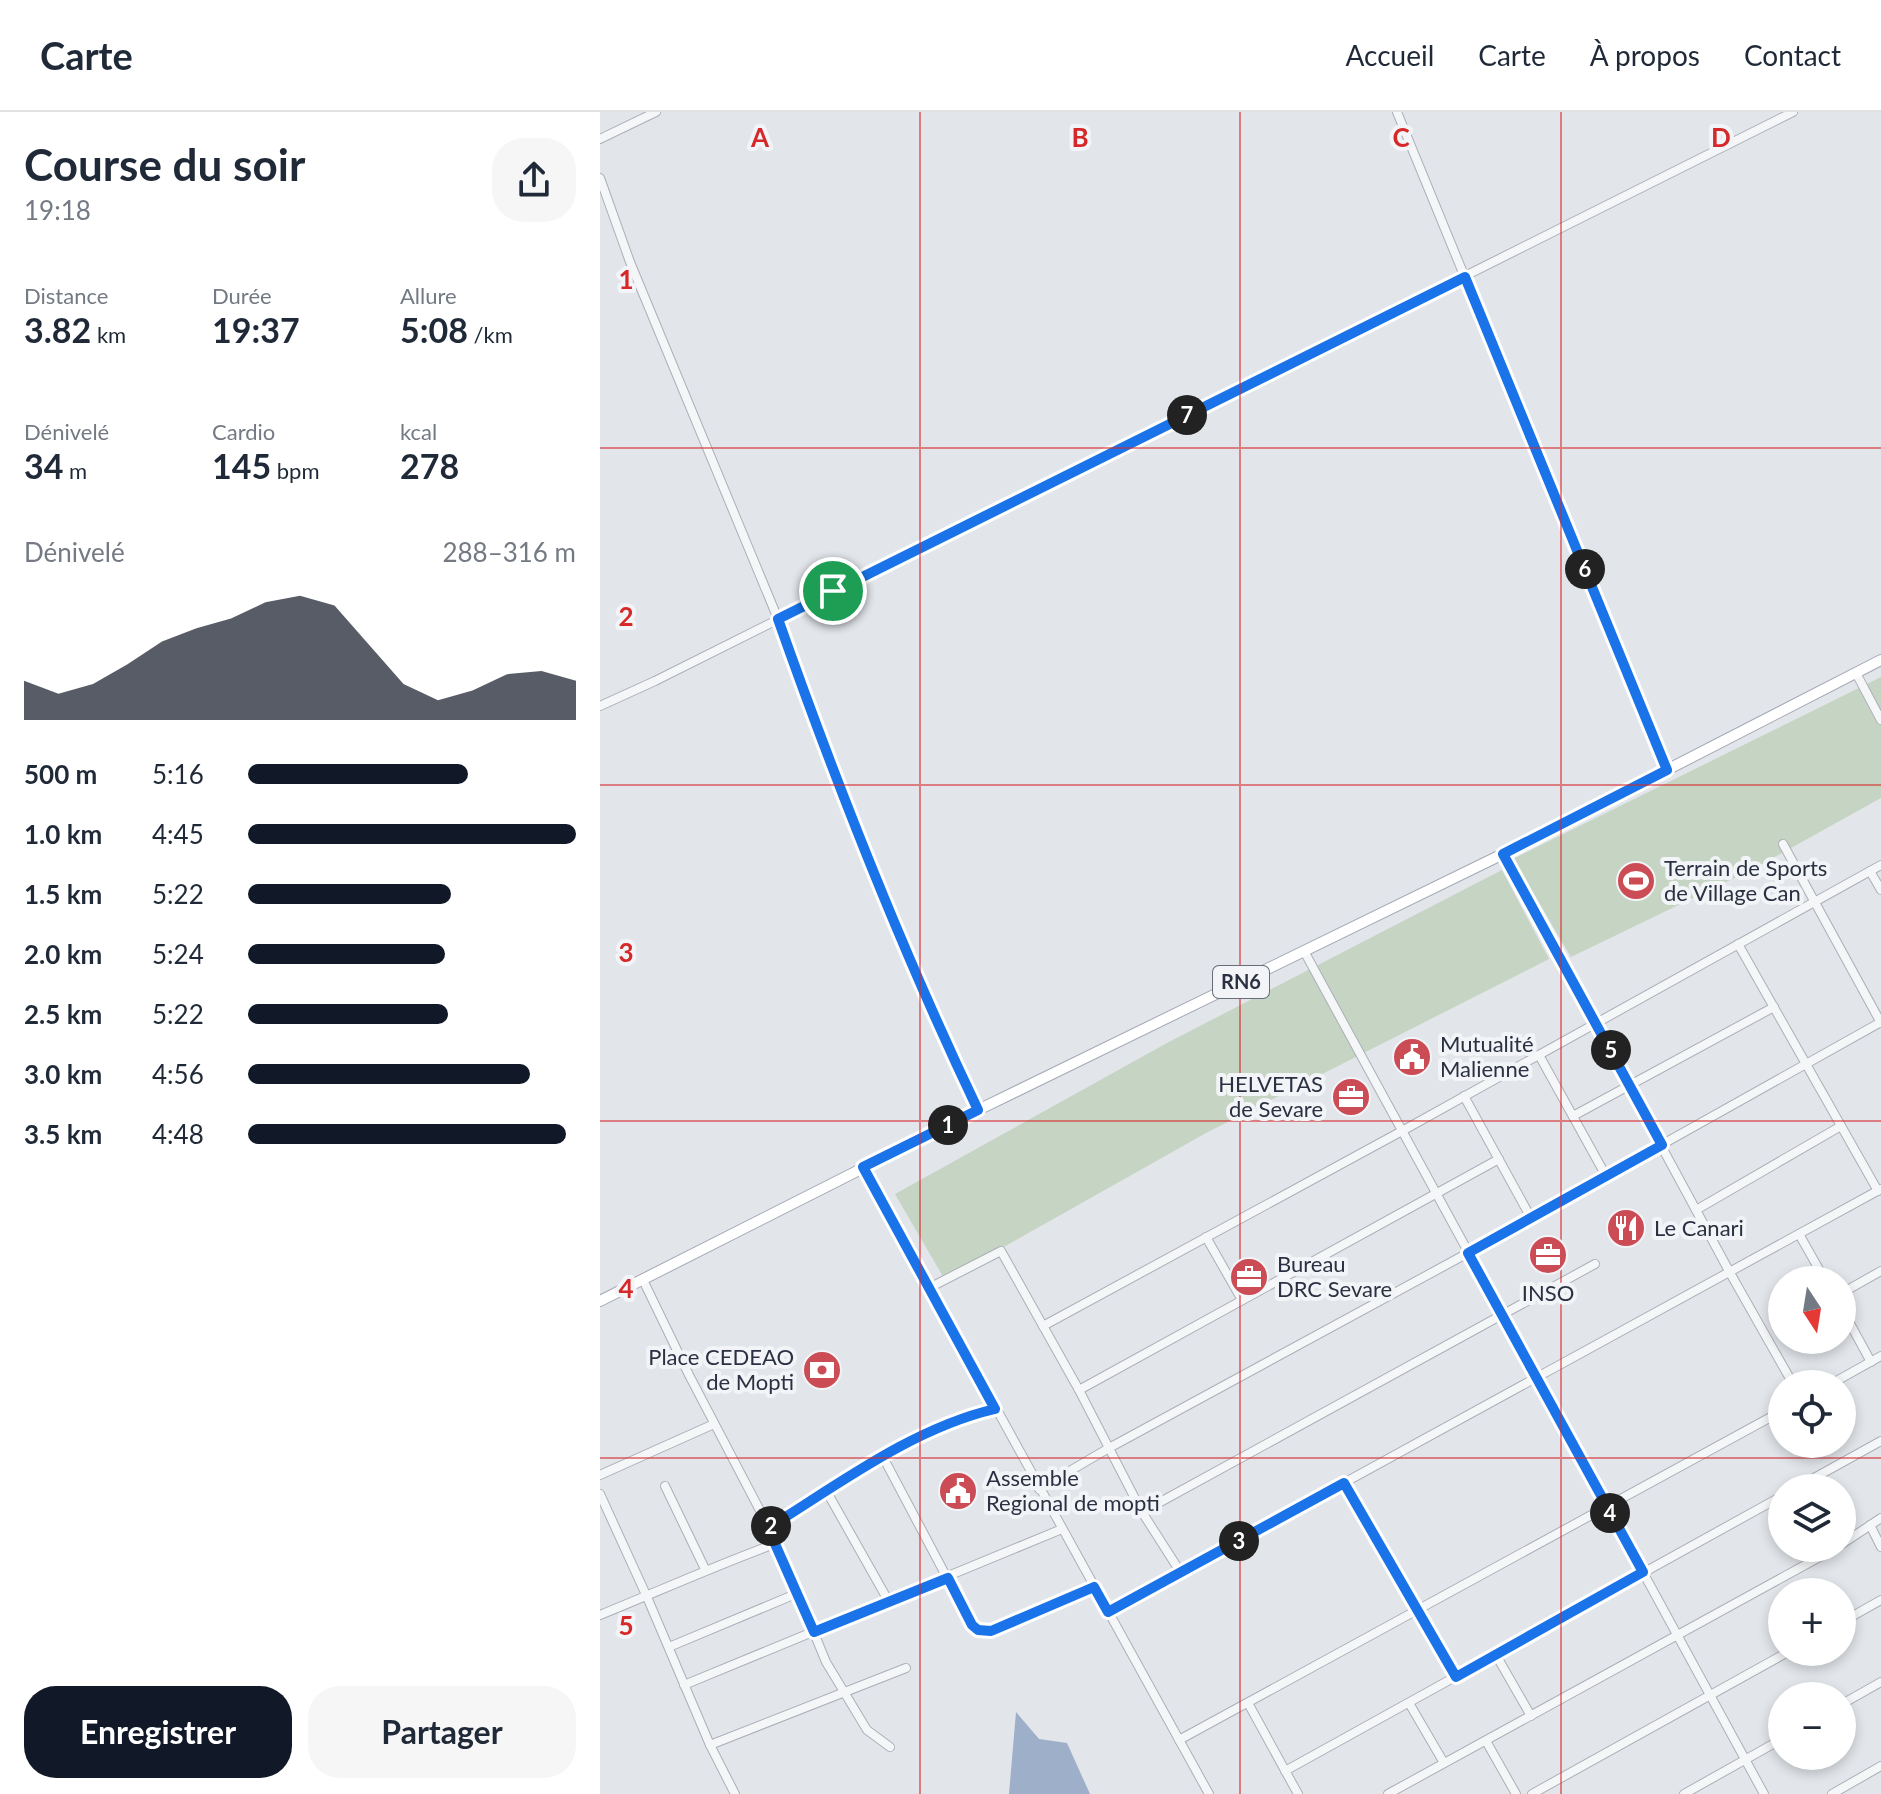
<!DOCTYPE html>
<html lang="fr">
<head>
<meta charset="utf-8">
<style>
  body { margin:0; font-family:Lato,sans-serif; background:#f6f6f7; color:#1f2937; height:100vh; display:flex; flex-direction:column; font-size:30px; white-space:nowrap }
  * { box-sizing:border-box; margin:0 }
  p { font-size:26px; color:#747a83 }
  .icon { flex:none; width:44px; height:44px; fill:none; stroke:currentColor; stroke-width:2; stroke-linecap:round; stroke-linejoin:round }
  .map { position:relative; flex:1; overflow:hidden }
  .panel { display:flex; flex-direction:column; background:#fff; width:600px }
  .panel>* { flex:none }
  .needle { width:52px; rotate:168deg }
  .buttons { position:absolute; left:1168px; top:1154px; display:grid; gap:16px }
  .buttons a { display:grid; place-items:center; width:88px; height:88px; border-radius:50%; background:#fff; box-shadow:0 4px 12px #0003; font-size:40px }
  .pin { position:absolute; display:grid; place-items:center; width:68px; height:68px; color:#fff; margin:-34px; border:4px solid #fff; border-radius:50%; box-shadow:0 2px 8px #0007 }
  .km { position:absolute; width:40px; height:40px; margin:-20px; border-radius:50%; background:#222; color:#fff; font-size:22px; line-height:40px; text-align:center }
  .round { display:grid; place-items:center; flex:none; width:84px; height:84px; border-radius:32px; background:#f6f6f7 }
  .head { display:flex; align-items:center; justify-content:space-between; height:136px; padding:0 24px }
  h1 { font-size:44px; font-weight:700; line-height:60px }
  .stats { display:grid; grid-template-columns:repeat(3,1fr); gap:12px; height:136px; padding:8px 24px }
  .stats div { display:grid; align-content:center }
  .stats b { font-size:34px; font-weight:700 }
  .stats small { font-size:22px; font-weight:400 }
  .stats p { font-size:22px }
  .chart { height:224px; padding:16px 24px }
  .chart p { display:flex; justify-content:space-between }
  .chart svg { width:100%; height:144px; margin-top:8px; fill:#111827; opacity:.7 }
  .primary-button { display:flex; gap:16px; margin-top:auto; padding:16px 24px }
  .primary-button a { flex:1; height:92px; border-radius:32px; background:#111827; color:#fff; font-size:32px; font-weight:700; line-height:92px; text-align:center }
  .primary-button a+a { background:#f6f6f7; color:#1f2937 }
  ul { padding:0 24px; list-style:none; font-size:26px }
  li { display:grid; grid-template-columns:128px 96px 1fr; align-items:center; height:60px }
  li i { height:20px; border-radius:10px; background:#111827 }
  header { display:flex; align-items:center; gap:48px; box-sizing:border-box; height:112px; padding:0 40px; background:#fff; border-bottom:2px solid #e0e1e3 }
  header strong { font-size:38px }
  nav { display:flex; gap:44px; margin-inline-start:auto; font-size:28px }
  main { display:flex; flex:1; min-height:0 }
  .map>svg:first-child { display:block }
</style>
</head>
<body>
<header>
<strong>Carte</strong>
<nav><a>Accueil</a><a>Carte</a><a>À propos</a><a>Contact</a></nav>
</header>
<main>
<section class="panel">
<div class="head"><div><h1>Course du soir</h1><p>19:18</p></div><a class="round"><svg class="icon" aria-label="share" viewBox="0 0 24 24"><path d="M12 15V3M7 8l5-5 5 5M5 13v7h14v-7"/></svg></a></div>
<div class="stats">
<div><p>Distance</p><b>3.82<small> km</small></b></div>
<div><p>Durée</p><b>19:37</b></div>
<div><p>Allure</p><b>5:08<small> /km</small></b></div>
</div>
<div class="stats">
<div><p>Dénivelé</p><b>34<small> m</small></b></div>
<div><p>Cardio</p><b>145<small> bpm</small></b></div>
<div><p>kcal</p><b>278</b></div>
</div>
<div class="chart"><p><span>Dénivelé</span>288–316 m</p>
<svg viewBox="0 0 160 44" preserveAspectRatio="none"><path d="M0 44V32L10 36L20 33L30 27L40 20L50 16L60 13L70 8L80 6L90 9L100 21L110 33L120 38L130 35L140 30L150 29L160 32V44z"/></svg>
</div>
<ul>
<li><b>500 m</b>5:16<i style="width:67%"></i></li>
<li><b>1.0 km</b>4:45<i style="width:100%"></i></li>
<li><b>1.5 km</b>5:22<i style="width:62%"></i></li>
<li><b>2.0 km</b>5:24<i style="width:60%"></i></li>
<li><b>2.5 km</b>5:22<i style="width:61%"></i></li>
<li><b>3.0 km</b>4:56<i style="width:86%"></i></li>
<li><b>3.5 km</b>4:48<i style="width:97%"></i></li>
</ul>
<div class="primary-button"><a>Enregistrer</a><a>Partager</a></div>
</section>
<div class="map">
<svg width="1281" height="1682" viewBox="0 0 1281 1682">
  <rect width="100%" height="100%" fill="#e2e5ea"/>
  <!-- green -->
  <g fill="#c6d4c3">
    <path d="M1281,565V686L1155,756L971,845L913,747Z"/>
    <path d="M902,758L949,847L606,1021L345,1168L295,1082L567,931Z"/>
  </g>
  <!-- water -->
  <path fill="#9eafc9" d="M416,1600L439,1627L467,1631L490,1682H409Z"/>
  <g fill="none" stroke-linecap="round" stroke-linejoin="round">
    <defs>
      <g id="minor">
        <path d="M797,0L1067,658"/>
        <path d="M0,27L56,0"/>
        <path d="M0,66L30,150L178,507L236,663L326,889L378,998"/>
        <path d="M1256,561L1281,608"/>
        <path d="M0,594L55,569L1193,0"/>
        <path d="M1183,732L1281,911"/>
        <path d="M903,742L1129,1159L1193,1272"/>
        <path d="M1270,759L1281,778"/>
        <path d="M1138,832L1278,1079"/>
        <path d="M704,839L1164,1682"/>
        <path d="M939,943L1006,1064"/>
        <path d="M864,984L931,1106"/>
        <path d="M973,1004L1174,895"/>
        <path d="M263,1055L609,1682"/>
        <path d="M1096,1098L1241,1014"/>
        <path d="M1199,1122L1225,1168"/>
        <path d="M606,1125L642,1188"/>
        <path d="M43,1168L89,1263L177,1431L226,1550L267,1618L290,1635"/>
        <path d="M329,1176L401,1139L479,1278L542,1400L581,1461"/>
        <path d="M1242,1181L1281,1159"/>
        <path d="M1242,1197L1271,1250"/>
        <path d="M443,1214L802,1019L1281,753"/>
        <path d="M1231,1272L1281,1244"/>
        <path d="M479,1278L899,1047"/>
        <path d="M283,1345L372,1513L378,1518L391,1519L494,1475"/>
        <path d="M0,1363L114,1312"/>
        <path d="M744,1371L856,1565"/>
        <path d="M65,1374L105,1457"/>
        <path d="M1196,1376L1281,1329"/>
        <path d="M439,1377L509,1336L868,1141L1281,910"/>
        <path d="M227,1380L289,1490"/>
        <path d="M0,1382L47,1485L110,1633L135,1682"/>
        <path d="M542,1400L995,1152"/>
        <path d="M1270,1413L1281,1435"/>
        <path d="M168,1416C239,1372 313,1316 395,1297"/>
        <path d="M1242,1432L1281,1406"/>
        <path d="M508,1500L1281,1077"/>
        <path d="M0,1503C59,1479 117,1453 177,1431"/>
        <path d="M1242,1510L1281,1488"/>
        <path d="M69,1535L198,1481"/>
        <path d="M896,1543L931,1604"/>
        <path d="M84,1573L462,1417"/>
        <path d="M648,1591L698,1682"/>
        <path d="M809,1591L844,1651"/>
        <path d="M1242,1592L1281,1570"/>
        <path d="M579,1628L1182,1299"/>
        <path d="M886,1629L916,1682"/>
        <path d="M110,1633L306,1556"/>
        <path d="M685,1659L1182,1384"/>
        <path d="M788,1682L1236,1436"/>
        <path d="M932,1682L1188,1540"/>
        <path d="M1084,1682L1182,1627"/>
        <path d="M1232,1682L1281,1654"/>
      </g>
      <path id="major" d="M0,1189L378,998L903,742L1281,548"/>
    </defs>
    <!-- minor casing -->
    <use href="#minor" stroke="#abafb8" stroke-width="10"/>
    <!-- major casing -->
    <use href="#major" stroke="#a2a8b5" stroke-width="12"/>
    <!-- minor -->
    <use href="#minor" stroke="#f5f6f8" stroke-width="8"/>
    <!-- major -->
    <use href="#major" stroke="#fff" stroke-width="10"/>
  </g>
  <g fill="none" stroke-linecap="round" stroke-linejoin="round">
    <defs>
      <path id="route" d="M865,165L1067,658L903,742L1062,1033L868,1141L1043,1460L856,1565L744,1371L508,1500L494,1475L391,1519L378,1518L372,1513L348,1466L214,1520L168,1416C239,1372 313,1316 395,1297L263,1055L378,998C302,839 237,674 178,507Z"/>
    </defs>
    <!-- route casing -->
    <use href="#route" stroke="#fff" stroke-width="16"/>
    <!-- route -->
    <use href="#route" stroke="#1a73e8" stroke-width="10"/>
  </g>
  <!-- grid -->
  <path fill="none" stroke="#d62828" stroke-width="2" stroke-opacity="0.55" d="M320,0V1682M640,0V1682M961,0V1682M0,336H1281M0,673H1281M0,1009H1281M0,1346H1281"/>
  <!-- icons -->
  <defs>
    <symbol id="stadium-disc" viewBox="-11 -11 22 22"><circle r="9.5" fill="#cb4c54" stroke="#f2f4f7"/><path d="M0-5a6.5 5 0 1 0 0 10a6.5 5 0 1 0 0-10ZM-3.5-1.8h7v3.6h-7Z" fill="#fff"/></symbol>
    <symbol id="civic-disc" viewBox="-11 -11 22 22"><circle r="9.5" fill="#cb4c54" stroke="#f2f4f7"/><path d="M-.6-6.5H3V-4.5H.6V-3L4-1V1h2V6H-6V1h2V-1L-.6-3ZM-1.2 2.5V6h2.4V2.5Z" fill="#fff"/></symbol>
    <symbol id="office-disc" viewBox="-11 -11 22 22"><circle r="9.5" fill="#cb4c54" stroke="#f2f4f7"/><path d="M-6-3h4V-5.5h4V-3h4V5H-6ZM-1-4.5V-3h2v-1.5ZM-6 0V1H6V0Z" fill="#fff"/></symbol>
    <symbol id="restaurant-disc" viewBox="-11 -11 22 22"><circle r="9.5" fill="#cb4c54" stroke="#f2f4f7"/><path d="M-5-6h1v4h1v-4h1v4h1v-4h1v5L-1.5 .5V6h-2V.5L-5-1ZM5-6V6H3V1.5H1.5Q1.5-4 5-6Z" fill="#fff"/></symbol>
    <symbol id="bank-disc" viewBox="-11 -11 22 22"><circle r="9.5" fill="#cb4c54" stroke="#f2f4f7"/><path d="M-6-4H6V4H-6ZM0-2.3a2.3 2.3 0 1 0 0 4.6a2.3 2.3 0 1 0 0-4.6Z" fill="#fff"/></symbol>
  </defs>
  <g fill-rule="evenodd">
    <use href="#stadium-disc" x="1014" y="747" width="44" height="44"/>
    <use href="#civic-disc" x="790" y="923" width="44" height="44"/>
    <use href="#office-disc" x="729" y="963" width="44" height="44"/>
    <use href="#restaurant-disc" x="1004" y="1094" width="44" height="44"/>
    <use href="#office-disc" x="926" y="1121" width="44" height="44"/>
    <use href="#office-disc" x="627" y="1143" width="44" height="44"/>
    <use href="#bank-disc" x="200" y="1236" width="44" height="44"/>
    <use href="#civic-disc" x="336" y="1357" width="44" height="44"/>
  </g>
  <g text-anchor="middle" stroke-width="8" stroke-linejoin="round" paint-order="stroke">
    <!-- shield labels -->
    <rect fill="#f2f4f7" stroke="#676c78" stroke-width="2" x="613" y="854" width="56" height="32" rx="6"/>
    <g font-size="20" font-weight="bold" fill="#2b3142">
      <text x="641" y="877">RN6</text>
    </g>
    <!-- poi labels -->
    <g font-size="22" fill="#2b3142" stroke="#f2f4f7" text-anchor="start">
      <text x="1064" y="764">Terrain de Sports<tspan x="1064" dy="25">de Village Can</tspan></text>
      <text x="840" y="940">Mutualité<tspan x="840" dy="25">Malienne</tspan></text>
      <text x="723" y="980" text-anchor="end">HELVETAS<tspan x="723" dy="25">de Sevare</tspan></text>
      <text x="1054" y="1124">Le Canari</text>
      <text x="677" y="1160">Bureau<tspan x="677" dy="25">DRC Sevare</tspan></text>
      <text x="948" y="1189" text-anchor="middle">INSO</text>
      <text x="194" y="1253" text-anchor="end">Place CEDEAO<tspan x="194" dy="25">de Mopti</tspan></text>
      <text x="386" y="1374">Assemble<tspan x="386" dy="25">Regional de mopti</tspan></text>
    </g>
  </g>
  <g font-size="26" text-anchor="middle" font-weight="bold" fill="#d62828" stroke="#f2f4f7" stroke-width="8" stroke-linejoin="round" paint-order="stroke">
    <text x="160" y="35">A</text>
    <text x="480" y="35">B</text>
    <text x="801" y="35">C</text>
    <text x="1121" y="35">D</text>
    <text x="26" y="177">1</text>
    <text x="26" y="514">2</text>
    <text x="26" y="850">3</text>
    <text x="26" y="1186">4</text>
    <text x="26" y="1523">5</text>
  </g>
</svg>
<div class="buttons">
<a><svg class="needle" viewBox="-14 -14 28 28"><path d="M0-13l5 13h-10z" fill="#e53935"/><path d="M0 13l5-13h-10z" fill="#747a83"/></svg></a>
<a><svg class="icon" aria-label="locate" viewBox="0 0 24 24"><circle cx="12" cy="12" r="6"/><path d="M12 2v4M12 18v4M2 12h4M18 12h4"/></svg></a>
<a><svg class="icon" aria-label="layers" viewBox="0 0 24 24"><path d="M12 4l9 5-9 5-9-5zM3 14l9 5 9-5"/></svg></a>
<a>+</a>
<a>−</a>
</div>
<div class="pin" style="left:233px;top:479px;background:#1e9e55"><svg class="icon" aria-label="arrive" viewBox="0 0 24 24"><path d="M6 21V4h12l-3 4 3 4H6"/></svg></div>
<b class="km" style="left:348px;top:1013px">1</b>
<b class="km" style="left:171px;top:1414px">2</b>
<b class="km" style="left:639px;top:1429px">3</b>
<b class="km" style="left:1010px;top:1401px">4</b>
<b class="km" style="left:1011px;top:938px">5</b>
<b class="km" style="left:985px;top:457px">6</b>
<b class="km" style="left:587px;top:303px">7</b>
</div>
</main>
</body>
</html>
